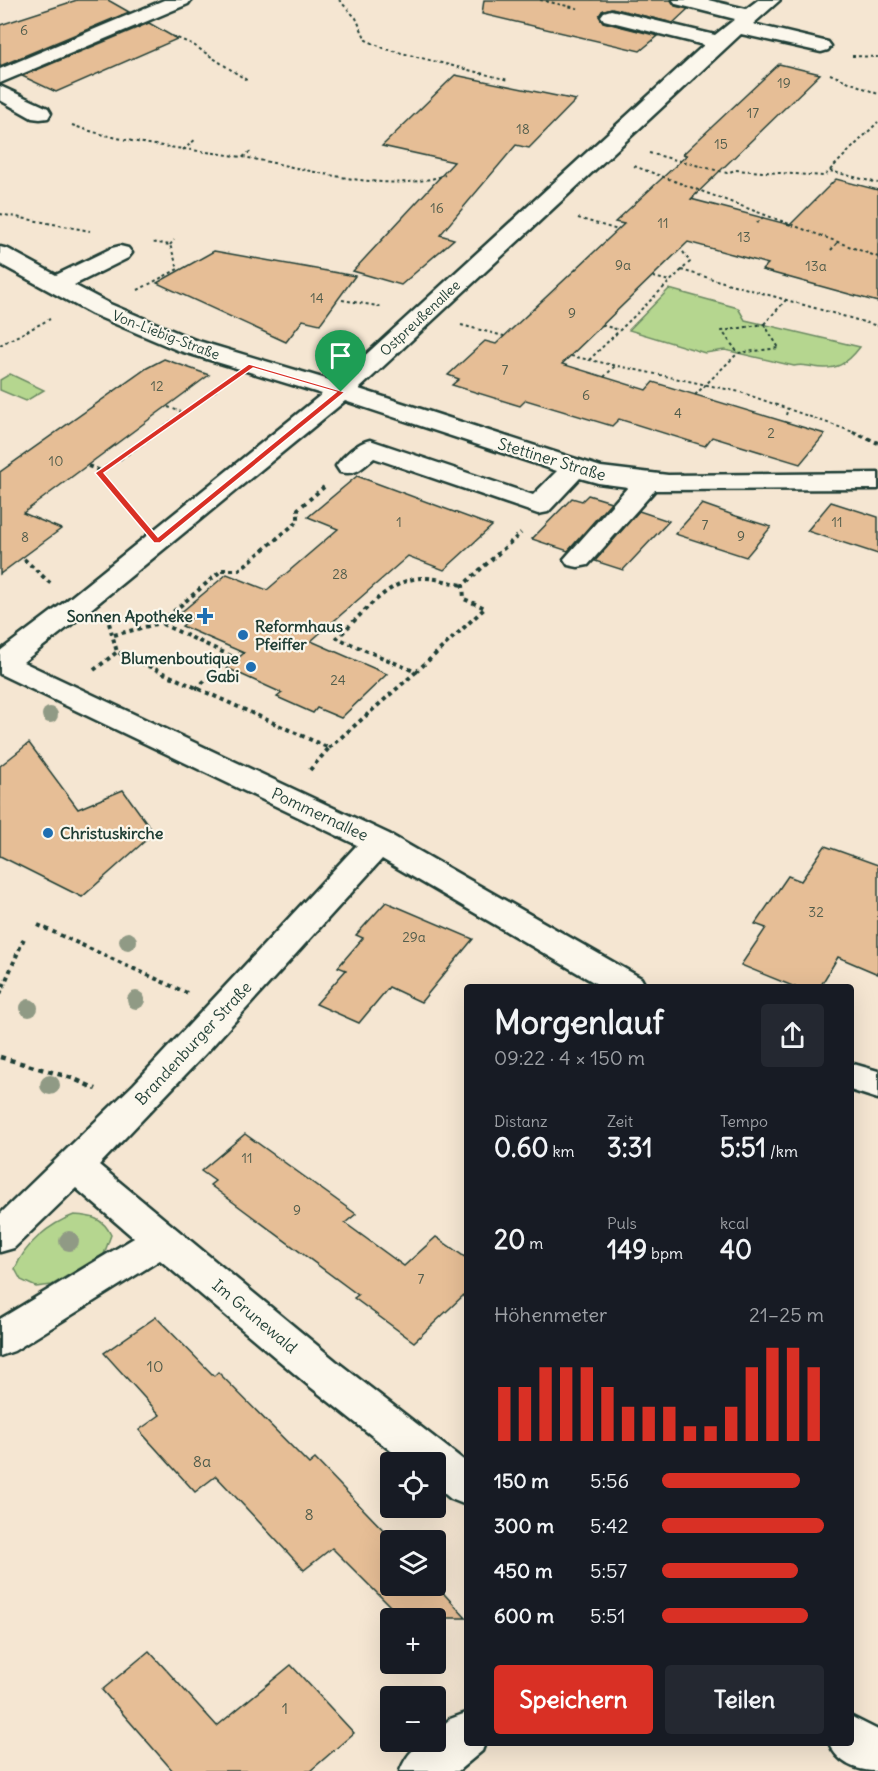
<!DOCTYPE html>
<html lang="de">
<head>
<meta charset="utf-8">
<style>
  body { margin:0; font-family:Delius,sans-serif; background:#242831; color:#f1f3f6; height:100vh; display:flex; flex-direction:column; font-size:22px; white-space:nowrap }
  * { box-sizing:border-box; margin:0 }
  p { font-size:20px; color:#9ea1a6 }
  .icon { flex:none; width:33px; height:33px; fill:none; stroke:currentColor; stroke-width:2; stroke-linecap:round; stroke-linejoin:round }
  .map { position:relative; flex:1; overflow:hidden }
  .sheet { position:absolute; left:464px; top:984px; width:390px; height:762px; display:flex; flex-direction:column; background:#171b24; border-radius:6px; box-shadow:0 6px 24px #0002 }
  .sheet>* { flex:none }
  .controls { position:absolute; left:380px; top:1452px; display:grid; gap:12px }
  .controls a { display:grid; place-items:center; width:66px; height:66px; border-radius:6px; background:#171b24; box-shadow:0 6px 24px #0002; font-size:30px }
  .pin { position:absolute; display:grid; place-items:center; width:51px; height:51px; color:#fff; margin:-62px -26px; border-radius:50% 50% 50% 0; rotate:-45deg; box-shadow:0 0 6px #0007 }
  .pin .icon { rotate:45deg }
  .round { display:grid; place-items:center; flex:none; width:63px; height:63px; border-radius:6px; background:#242831 }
  .headline { display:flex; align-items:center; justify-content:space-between; height:102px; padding:0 30px }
  h1 { font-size:33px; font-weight:800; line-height:45px }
  .metrics { display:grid; grid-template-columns:repeat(3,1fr); gap:9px; height:102px; padding:6px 30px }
  .metrics div { display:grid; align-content:center }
  .metrics b { font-size:26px; font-weight:800 }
  .metrics small { font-size:16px; font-weight:400 }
  .metrics p { font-size:16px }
  .chart { height:168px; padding:12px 30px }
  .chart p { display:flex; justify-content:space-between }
  .chart svg { width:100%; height:108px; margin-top:6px; stroke:#d93025; stroke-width:6 }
  .primary-button { display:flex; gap:12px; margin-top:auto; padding:12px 30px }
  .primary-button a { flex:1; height:69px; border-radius:6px; background:#d93025; color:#fff; font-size:24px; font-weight:800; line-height:69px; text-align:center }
  .primary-button a+a { background:#242831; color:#f1f3f6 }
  ul { padding:0 30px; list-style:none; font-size:20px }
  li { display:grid; grid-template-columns:96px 72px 1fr; align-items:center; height:45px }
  li i { height:15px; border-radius:8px; background:#d93025 }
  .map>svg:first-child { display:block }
</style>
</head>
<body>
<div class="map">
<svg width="878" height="1771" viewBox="0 0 878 1771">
  <rect width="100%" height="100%" fill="#f5e6d2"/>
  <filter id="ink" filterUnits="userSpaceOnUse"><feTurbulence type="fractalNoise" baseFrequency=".0167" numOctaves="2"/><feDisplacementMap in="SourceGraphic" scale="12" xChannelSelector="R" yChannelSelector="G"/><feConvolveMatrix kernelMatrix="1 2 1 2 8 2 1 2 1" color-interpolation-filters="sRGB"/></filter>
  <g filter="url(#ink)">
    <!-- green -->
    <g fill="#b5d68f" stroke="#6a8a62" stroke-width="1.5">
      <path d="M669,289L738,308L745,320L860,347C847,364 836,371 814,367C806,366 802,364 794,366L725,350L705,353L629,330Z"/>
      <path d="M10,374L44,390L26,401L0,390V380Z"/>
      <path d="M74,1215C92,1216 103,1218 111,1235L104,1254L52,1285L36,1287L21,1280L15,1269C25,1244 49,1224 74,1215Z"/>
    </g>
    <!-- building -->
    <g fill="#e6be96" stroke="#1f3d34" stroke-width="1.5">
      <path d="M77,0H108L129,12L0,66V25Z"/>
      <path d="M484,0H671L675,6L688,9L673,23L612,8L602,11L599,16L603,22L658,36L640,51L482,14Z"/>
      <path d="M149,23L177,39L56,92L22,76Z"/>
      <path d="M779,64L820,74L691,199L790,225L836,179L878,190V302L762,270L768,264L688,242L562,364L646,390L653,382L825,434L800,464L712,437L705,446L619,419L612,426L526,400L520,406L452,385L459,379L448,375L485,341L496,344L624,224L615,222L687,155L683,154Z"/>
      <path d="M455,75L576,100L529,148L516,145L440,235L454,239L401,285L353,271L454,162L382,146Z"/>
      <path d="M214,251L355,276L320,324L303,320L286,342L157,283Z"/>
      <path d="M164,359L209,375L23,513L61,529L0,574V472L147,368Z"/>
      <path d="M357,476L492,526L444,570L408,556L311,641L387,674L341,718L317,708L313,713L277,697L282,693L227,668L244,653L182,626L191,619L179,614L227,574L267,590L338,529L308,517Z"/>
      <path d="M588,495L611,502L568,551L532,539L572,498L582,501Z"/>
      <path d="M831,502L878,517V554L807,531Z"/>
      <path d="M702,504L736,516L771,527L746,557L675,534Z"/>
      <path d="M639,511L669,521L623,570L595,561Z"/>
      <path d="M29,743L78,809L123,790L154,833L82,897L0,856V766Z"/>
      <path d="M825,846L878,865V974L838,957L820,987H795L741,965L766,928L755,924L788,876L801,881Z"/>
      <path d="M386,902L473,939L421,1002L389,987L359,1023L316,1004L346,970L338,967L363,938L356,935Z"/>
      <path d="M245,1134L356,1214L345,1223L404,1266L436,1237L466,1258V1293L414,1342L354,1298L358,1295L210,1185L215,1181L201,1171Z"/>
      <path d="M156,1317L214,1376L218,1372L309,1464L315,1459L393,1540H390V1586L435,1584L466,1618H402L332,1548L304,1570L216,1476L195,1492L139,1430L160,1415L104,1353Z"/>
      <path d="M149,1651L217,1726L291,1665L354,1733L310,1771H173L102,1690Z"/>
    </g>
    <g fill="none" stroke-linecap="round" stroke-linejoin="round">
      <defs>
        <g id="minor">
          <path d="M164,0H191L188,4L0,83V69Z"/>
          <path d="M673,0H708L746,9L758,0H780L753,24L828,42L831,46L828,50L821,52L741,34L359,389L601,467L668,475L878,473V489L655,490L588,565L578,567L568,565L564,559L628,487L598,483L580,478L548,512L538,514L374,458C362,468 356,476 340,472L336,466C344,455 357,443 370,440L533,495L557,471L345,401L86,613L23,662L389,834L641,978L646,987H602L382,859L206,1053L99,1165L336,1361L466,1462V1505L451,1499L435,1486V1462H405L308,1385L160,1260L14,1351L0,1356V1319L134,1238L76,1188L14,1248L0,1252V1214L134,1084L357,845L0,674V651L66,601L322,394L177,350L92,314L0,264V247L8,249L56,275L112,248L120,246L128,248L132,253L128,258L74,285L110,304L195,340L336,382L704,45L604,20L601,16L604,12L611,10L715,35L735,19L676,4Z"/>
          <path d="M0,86L48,108L51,113L48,118L40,119L32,118L0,100Z"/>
          <path d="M850,1063L878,1071V1099L850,1090Z"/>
          <path d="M466,1713V1743H485L482,1751L458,1771H400C407,1754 416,1742 435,1742V1732L450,1719Z"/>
          <path d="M850,1716L878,1730V1771C857,1771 838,1764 829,1743H850Z"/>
        </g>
      </defs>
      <!-- minor casing -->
      <use href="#minor" stroke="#1f3d34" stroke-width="5"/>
      <!-- path-far2 -->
      <g stroke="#1f3d34" stroke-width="2" stroke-dasharray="3 3" stroke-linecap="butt">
        <path d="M339,0L356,18L366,40L386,49L508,80"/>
        <path d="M540,0L581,9"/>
        <path d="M172,36L192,44L248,81"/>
        <path d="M852,56L878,57"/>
        <path d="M830,74L878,94"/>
        <path d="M72,125C127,145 185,148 242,157C305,167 384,196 445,175"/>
        <path d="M183,150L196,139"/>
        <path d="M649,153L727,173L735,170L824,176L830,171L878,183"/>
        <path d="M243,157L251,151"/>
        <path d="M634,166L878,257"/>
        <path d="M830,170L878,122"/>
        <path d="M692,199L700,191"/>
        <path d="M0,214L90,231"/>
        <path d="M578,218L618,230"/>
        <path d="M757,223L765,215"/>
        <path d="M170,245L174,240"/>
        <path d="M831,250L838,242"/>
        <path d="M681,270L878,326"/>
        <path d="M653,277L670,281"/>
        <path d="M138,290L178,269L170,245L151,242"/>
        <path d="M342,300L383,307"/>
        <path d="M764,324L779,348L738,353L722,331Z"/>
        <path d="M764,324L786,300"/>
        <path d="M461,325L504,336"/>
        <path d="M602,325L619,330"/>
        <path d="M0,345L50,319"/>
        <path d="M571,356L740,392L856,433"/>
        <path d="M589,360L690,262L681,249"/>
        <path d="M604,377L615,366"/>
        <path d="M695,395L738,353"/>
        <path d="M168,407L184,413"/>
        <path d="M786,415L788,408"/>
        <path d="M155,433L219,388"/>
      </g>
      <!-- path-far1 -->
      <g stroke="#1f3d34" stroke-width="4" stroke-dasharray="4 4" stroke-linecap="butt">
        <path d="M853,432L878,443"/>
        <path d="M88,466L101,471"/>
        <path d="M135,515L99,473L157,432"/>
        <path d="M24,559L50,583"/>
        <path d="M109,623L117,652L329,748L309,771"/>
        <path d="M114,635L160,623"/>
        <path d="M94,670L117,652"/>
        <path d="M416,672L485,608L464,599L463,585L521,533"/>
        <path d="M196,689L231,656L160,623L222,570H239L298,521V509L324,487"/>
        <path d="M329,748L416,672L337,638C360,617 387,580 421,578C435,577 449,583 463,585"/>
        <path d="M38,925L187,993"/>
        <path d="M0,994L25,936"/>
      </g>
      <!-- path -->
      <path stroke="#1f3d34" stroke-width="4.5" stroke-dasharray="5 5" stroke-linecap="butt" d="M0,1057L72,1078L96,1089"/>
      <!-- minor -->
      <use href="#minor" fill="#fbf7ec" fill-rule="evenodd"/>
    </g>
    <!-- trees -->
    <g fill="#909a85">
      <circle cx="50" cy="715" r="8"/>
      <circle cx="128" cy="941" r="9"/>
      <circle cx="136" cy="1000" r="9"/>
      <circle cx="29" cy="1008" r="9"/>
      <circle cx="50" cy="1085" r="10"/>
      <circle cx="69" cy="1241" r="10"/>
    </g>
  </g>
  <!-- route -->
  <path fill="#d93025" stroke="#fff" stroke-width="1.5" fill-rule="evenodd" d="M249,364L345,392L160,543H154L95,473ZM253,368L336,392L158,537L104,473Z"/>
  <!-- markers -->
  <g fill="#1f6fb2" stroke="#fbf7ec" stroke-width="2">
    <path d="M202 607h6v6h6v6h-6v6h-6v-6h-6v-6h6z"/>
    <circle cx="243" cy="635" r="6"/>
    <circle cx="251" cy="667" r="6"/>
    <circle cx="48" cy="833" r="6"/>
  </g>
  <g text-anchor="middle" stroke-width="4.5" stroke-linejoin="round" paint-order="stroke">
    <!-- number labels -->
    <g font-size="14" fill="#515d4c">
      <text x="24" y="35">6</text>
      <text x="784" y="88">19</text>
      <text x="753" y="118">17</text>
      <text x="523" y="134">18</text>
      <text x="721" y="149">15</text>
      <text x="437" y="213">16</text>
      <text x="663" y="228">11</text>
      <text x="744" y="242">13</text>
      <text x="623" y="270">9a</text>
      <text x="816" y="271">13a</text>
      <text x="317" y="303">14</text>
      <text x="572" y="318">9</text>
      <text x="505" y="375">7</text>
      <text x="157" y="391">12</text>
      <text x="586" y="400">6</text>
      <text x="678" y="418">4</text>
      <text x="771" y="438">2</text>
      <text x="56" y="466">10</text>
      <text x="399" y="527">1</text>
      <text x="837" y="527">11</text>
      <text x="705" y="530">7</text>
      <text x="741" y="541">9</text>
      <text x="25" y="542">8</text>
      <text x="340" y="579">28</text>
      <text x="338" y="685">24</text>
      <text x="816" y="917">32</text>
      <text x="414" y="942">29a</text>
      <text x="247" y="1163">11</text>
      <text x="297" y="1215">9</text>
      <text x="421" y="1284">7</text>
    </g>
    <!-- far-street labels -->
    <g font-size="14" fill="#1f3d34" stroke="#fbf7ec">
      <text transform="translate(420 318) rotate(-43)" y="5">Ostpreußenallee</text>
      <text transform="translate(166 335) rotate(21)" y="5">Von-Liebig-Straße</text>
    </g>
    <!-- street labels -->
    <g font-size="16" fill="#1f3d34" stroke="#fbf7ec">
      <text transform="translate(552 459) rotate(17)" y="6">Stettiner Straße</text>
      <text transform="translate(320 814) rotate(25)" y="6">Pommernallee</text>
      <text transform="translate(193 1043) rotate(-47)" y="6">Brandenburger Straße</text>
      <text transform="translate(255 1316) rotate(40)" y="6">Im Grunewald</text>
    </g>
    <!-- poi labels -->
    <g font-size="16" font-weight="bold" fill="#1f3d34" stroke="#fbf7ec" text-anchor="end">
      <text x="193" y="622">Sonnen Apotheke</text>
      <text x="255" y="632" text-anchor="start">Reformhaus<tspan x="255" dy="18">Pfeiffer</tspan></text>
      <text x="239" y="664">Blumenboutique<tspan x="239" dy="18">Gabi</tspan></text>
      <text x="60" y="839" text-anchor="start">Christuskirche</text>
    </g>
    <!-- near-number labels -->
    <g font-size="16" fill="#515d4c">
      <text x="155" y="1372">10</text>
      <text x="202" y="1467">8a</text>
      <text x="309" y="1520">8</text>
      <text x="285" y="1714">1</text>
    </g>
  </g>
</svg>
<div class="controls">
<a><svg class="icon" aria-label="locate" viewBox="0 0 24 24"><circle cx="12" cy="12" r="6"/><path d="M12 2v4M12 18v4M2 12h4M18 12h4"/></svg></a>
<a><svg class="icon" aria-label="layers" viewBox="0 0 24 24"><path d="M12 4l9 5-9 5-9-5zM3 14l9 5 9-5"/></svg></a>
<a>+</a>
<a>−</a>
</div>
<div class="pin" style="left:341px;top:392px;background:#1e9e55"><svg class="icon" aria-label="arrive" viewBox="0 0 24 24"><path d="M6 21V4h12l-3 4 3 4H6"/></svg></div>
<section class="sheet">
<div class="headline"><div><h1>Morgenlauf</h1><p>09:22 · 4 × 150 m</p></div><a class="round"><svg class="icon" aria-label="share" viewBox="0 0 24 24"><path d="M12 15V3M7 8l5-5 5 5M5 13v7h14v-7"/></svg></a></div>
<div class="metrics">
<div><p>Distanz</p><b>0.60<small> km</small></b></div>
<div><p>Zeit</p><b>3:31</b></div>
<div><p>Tempo</p><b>5:51<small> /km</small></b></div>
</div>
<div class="metrics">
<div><b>20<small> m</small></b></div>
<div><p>Puls</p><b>149<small> bpm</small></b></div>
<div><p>kcal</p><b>40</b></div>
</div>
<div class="chart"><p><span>Höhenmeter</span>21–25 m</p>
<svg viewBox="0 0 160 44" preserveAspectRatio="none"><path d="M5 44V22M15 44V22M25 44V14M35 44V14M45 44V14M55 44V22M65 44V30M75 44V30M85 44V30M95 44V38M105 44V38M115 44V30M125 44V14M135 44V6M145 44V6M155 44V14"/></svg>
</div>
<ul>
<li><b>150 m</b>5:56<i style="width:85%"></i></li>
<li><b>300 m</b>5:42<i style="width:100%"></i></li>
<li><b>450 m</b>5:57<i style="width:84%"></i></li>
<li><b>600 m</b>5:51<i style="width:90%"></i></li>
</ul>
<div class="primary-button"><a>Speichern</a><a>Teilen</a></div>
</section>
</div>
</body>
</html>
